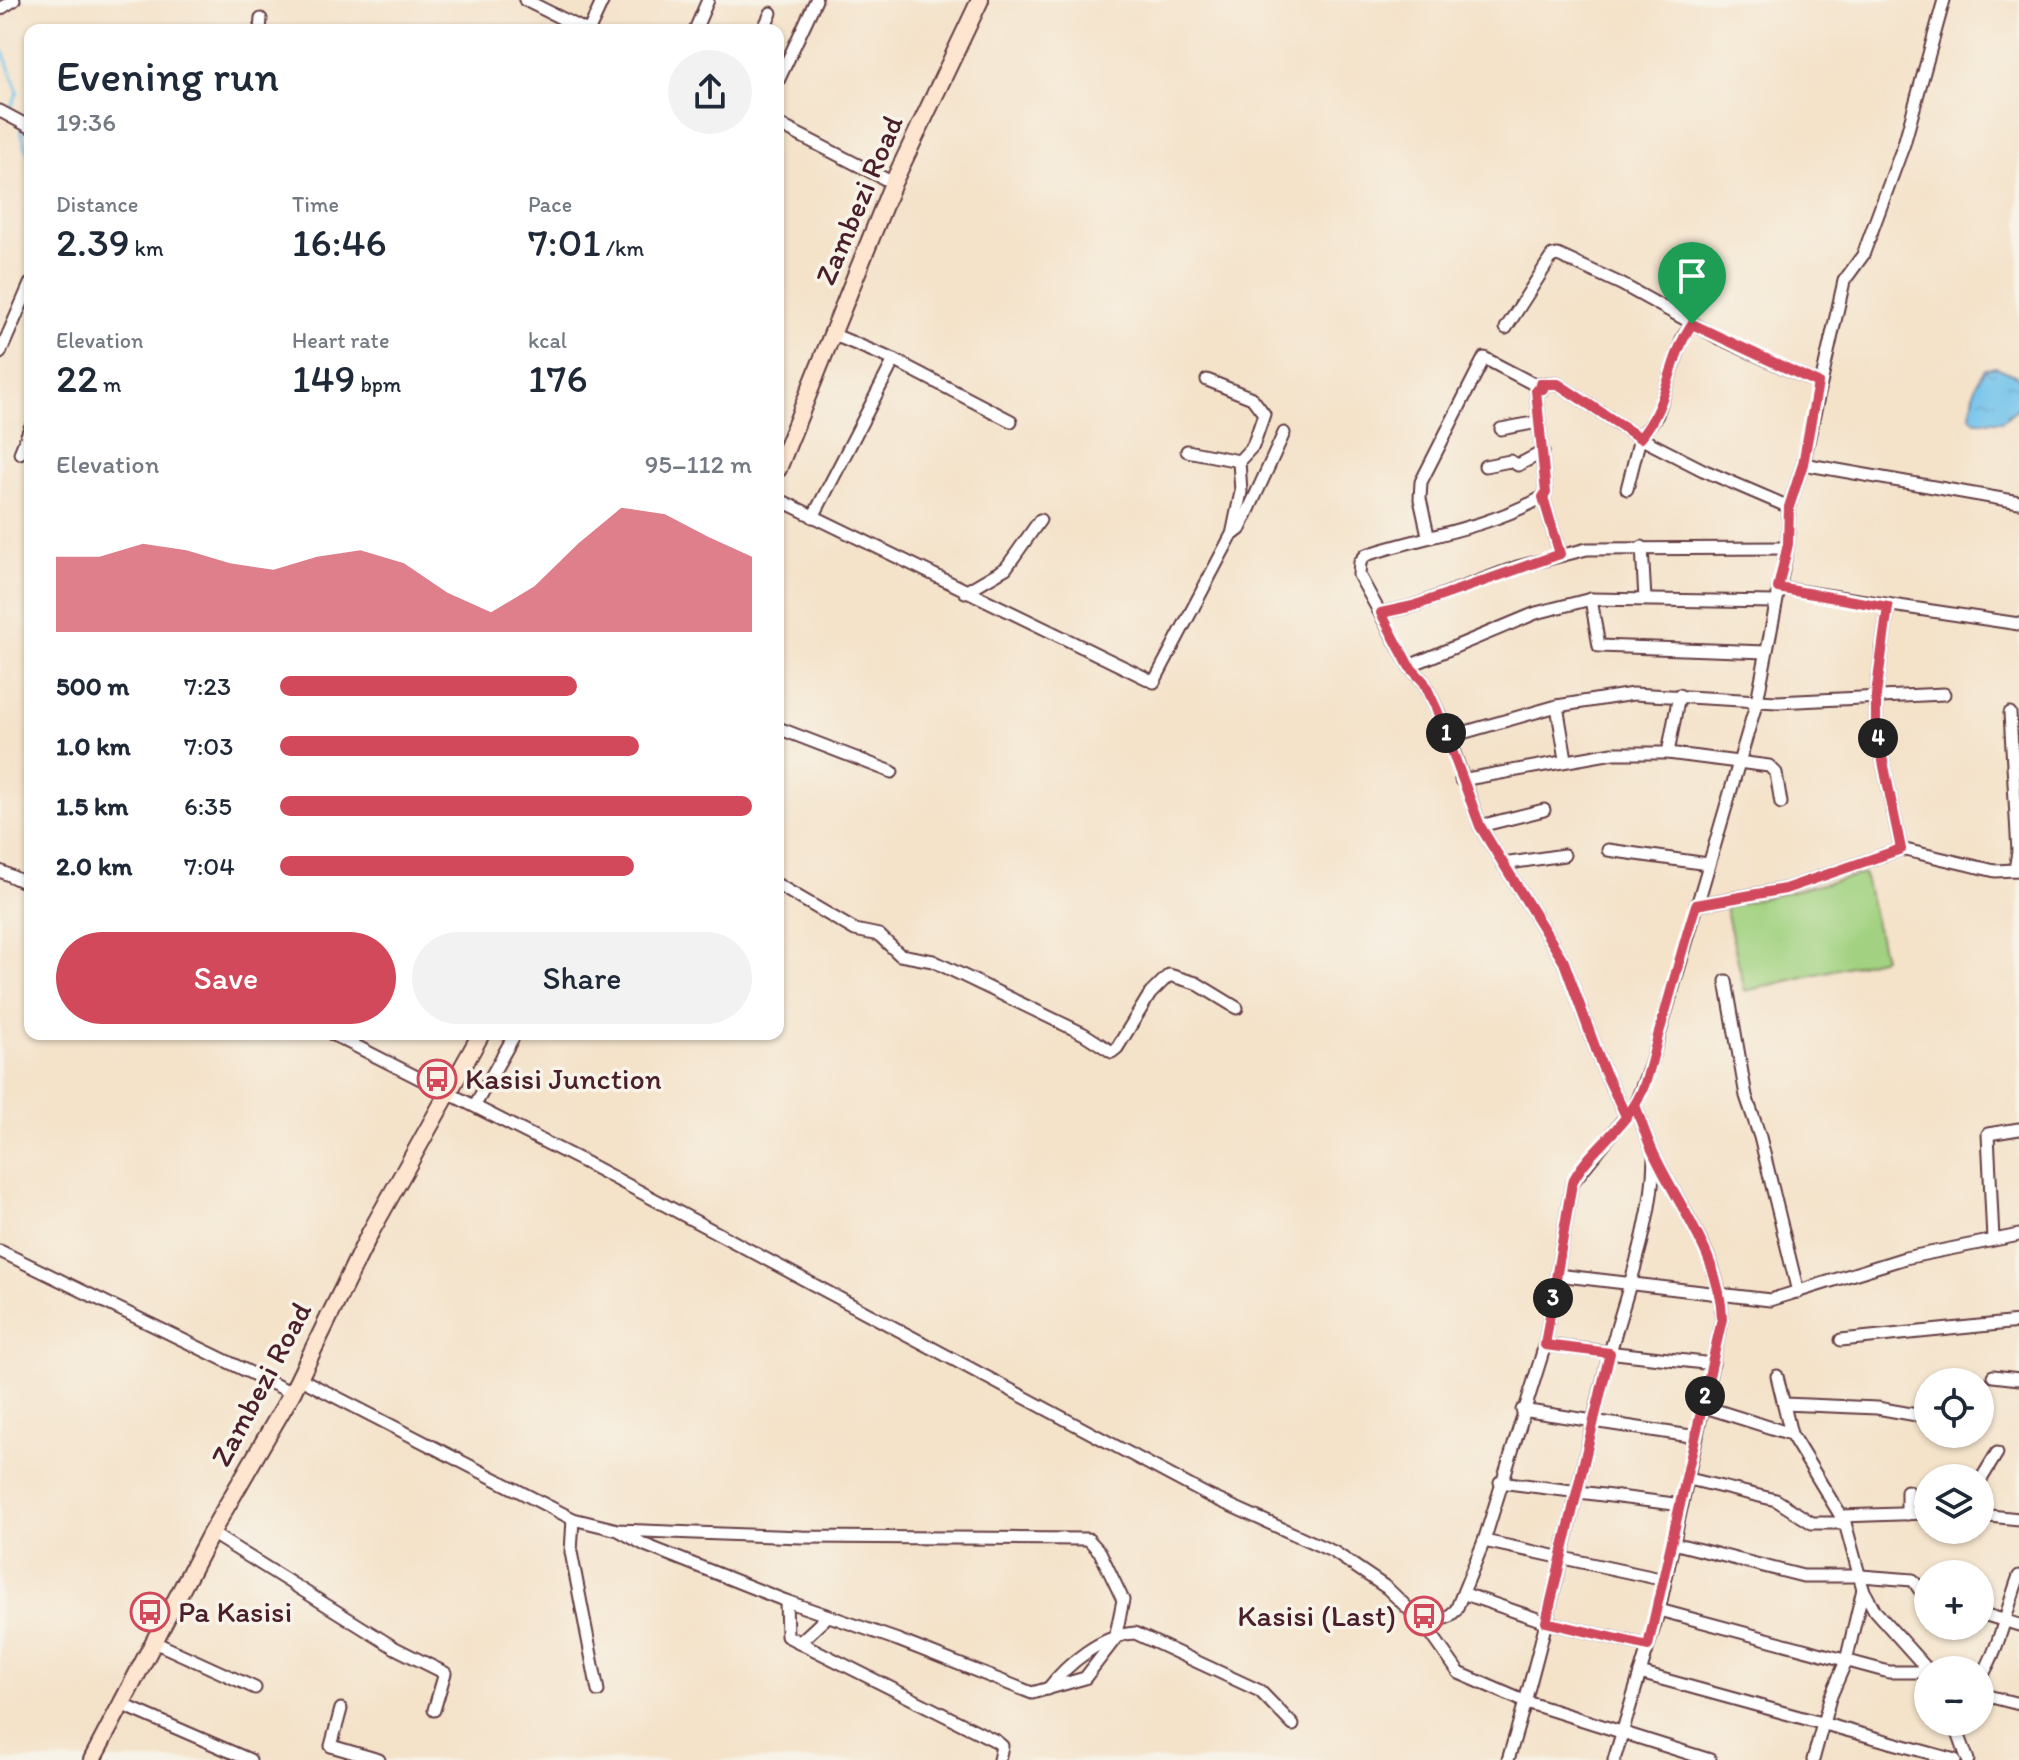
<!DOCTYPE html>
<html lang="en">
<head>
<meta charset="utf-8">
<style>
  body { margin:0; font-family:Itim,sans-serif; background:#f2f2f3; color:#1f2937; height:100vh; display:flex; flex-direction:column; font-size:30px; white-space:nowrap }
  * { box-sizing:border-box; margin:0 }
  p { font-size:26px; color:#747a83 }
  .icon { flex:none; width:44px; height:44px; fill:none; stroke:currentColor; stroke-width:2; stroke-linecap:round; stroke-linejoin:round }
  .map { position:relative; flex:1; overflow:hidden }
  .side { position:absolute; left:24px; top:24px; width:760px; height:1016px; display:flex; flex-direction:column; background:#fff; border-radius:16px; box-shadow:0 2px 6px #0004 }
  .side>* { flex:none }
  .controls { position:absolute; left:1914px; top:1368px; display:grid; gap:16px }
  .controls a { display:grid; place-items:center; width:80px; height:80px; border-radius:50%; background:#fff; box-shadow:0 2px 6px #0004; font-size:40px }
  .pin { position:absolute; display:grid; place-items:center; width:68px; height:68px; color:#fff; margin:-82px -34px; border-radius:50% 50% 50% 0; rotate:-45deg; box-shadow:0 0 8px #0007 }
  .pin .icon { rotate:45deg }
  .km { position:absolute; width:40px; height:40px; margin:-20px; border-radius:50%; background:#222; color:#fff; font-size:22px; line-height:40px; text-align:center }
  .round { display:grid; place-items:center; flex:none; width:84px; height:84px; border-radius:42px; background:#f2f2f3 }
  .head { display:flex; align-items:center; justify-content:space-between; height:136px; padding:0 32px }
  h1 { font-size:44px; font-weight:600; line-height:60px }
  .stats { display:grid; grid-template-columns:repeat(3,1fr); gap:12px; height:136px; padding:8px 32px }
  .stats div { display:grid; align-content:center }
  .stats b { font-size:40px; font-weight:600 }
  .stats small { font-size:22px; font-weight:400 }
  .stats p { font-size:22px }
  .chart { height:224px; padding:16px 32px }
  .chart p { display:flex; justify-content:space-between }
  .chart svg { width:100%; height:144px; margin-top:8px; fill:#d1495b; opacity:.7 }
  .action { display:flex; gap:16px; margin-top:auto; padding:16px 32px }
  .action a { flex:1; height:92px; border-radius:48px; background:#d1495b; color:#fff; font-size:32px; font-weight:600; line-height:92px; text-align:center }
  .action a+a { background:#f2f2f3; color:#1f2937 }
  ul { padding:0 32px; list-style:none; font-size:26px }
  li { display:grid; grid-template-columns:128px 96px 1fr; align-items:center; height:60px }
  li i { height:20px; border-radius:10px; background:#d1495b }
  .map>svg:first-child { display:block }
</style>
</head>
<body>
<div class="map">
<svg width="2019" height="1760" viewBox="0 0 2019 1760">
  <defs>
    <pattern id="water-ripples" width="26" height="14" patternUnits="userSpaceOnUse" patternTransform="scale(2)"><rect width="26" height="14" fill="#70c2ec"/><path d="M2 4q2-2 4 0t4 0M15 11q2-2 4 0t4 0" fill="none" stroke="#62a6cb"/></pattern>
  </defs>
  <rect width="100%" height="100%" fill="#f7f3e8"/>
  <filter id="ink" filterUnits="userSpaceOnUse"><feTurbulence type="fractalNoise" baseFrequency=".0125" numOctaves="2"/><feDisplacementMap in="SourceGraphic" scale="16" xChannelSelector="R" yChannelSelector="G"/><feConvolveMatrix kernelMatrix="1 2 1 2 8 2 1 2 1" color-interpolation-filters="sRGB"/></filter>
  <filter id="wash" filterUnits="userSpaceOnUse"><feTurbulence type="fractalNoise" baseFrequency=".006" numOctaves="4" result="noise"/><feDisplacementMap in="SourceGraphic" scale="32" xChannelSelector="R" yChannelSelector="G"/><feGaussianBlur stdDeviation="1.8" result="paint"/><feColorMatrix in="noise" values="0 0 0 0 0 0 0 0 0 0 0 0 0 0 0 0 0 1.4 0 .05"/><feComposite in="paint" operator="in"/></filter>
  <g filter="url(#wash)">
    <rect width="100%" height="100%" fill="#f4e2c9"/>
    <!-- green -->
    <path fill="#a2d281" stroke="#767856" stroke-width="2" d="M1864,874L1884,958L1745,991L1725,907Z"/>
    <!-- water -->
    <path fill="url(#water-ripples)" stroke="#5d708c" stroke-width="2" d="M1996,367L2019,377V407L2002,421H1976L1970,416L1976,384L1985,369Z"/>
    <g fill="none" stroke-linecap="round" stroke-linejoin="round">
      <!-- stream -->
      <g stroke="#70c2ec" stroke-width="3">
        <path d="M0,20V42"/>
        <path d="M0,43L18,92L8,113"/>
        <path d="M20,127L30,161"/>
      </g>
    </g>
  </g>
  <g filter="url(#ink)">
    <g fill="none" stroke-linecap="round" stroke-linejoin="round">
      <defs>
        <g id="minor">
          <path d="M525,0L585,30"/>
          <path d="M0,9L14,0"/>
          <path d="M260,30L261,19"/>
          <path d="M589,30L603,0"/>
          <path d="M695,30L708,0"/>
          <path d="M763,30L771,13"/>
          <path d="M778,81L816,0"/>
          <path d="M0,111L30,127"/>
          <path d="M778,124L893,183"/>
          <path d="M1506,328L1552,256L1558,255L1621,284L1719,338L1818,383"/>
          <path d="M832,334L894,360L1011,421"/>
          <path d="M0,353L30,284"/>
          <path d="M1207,380L1252,398L1264,414L1253,446L1239,461L1241,492L1232,535"/>
          <path d="M1501,429L1538,422"/>
          <path d="M1187,451L1239,461"/>
          <path d="M20,453L30,428"/>
          <path d="M1803,464L2019,502"/>
          <path d="M1485,466L1510,461L1518,465L1543,452"/>
          <path d="M1627,489L1640,438L1657,415L1683,337L1692,324"/>
          <path d="M1543,497C1488,528 1424,536 1366,555L1360,562L1359,575L1409,666L1424,682L1443,722L1480,826L1564,962L1602,1066L1626,1116"/>
          <path d="M778,499L1154,682L1231,536L1240,529L1284,433"/>
          <path d="M813,517L894,360"/>
          <path d="M1428,535L1420,499L1421,482L1484,358L1543,389"/>
          <path d="M1642,547L1645,599"/>
          <path d="M1560,554L1543,497L1546,493L1536,390L1543,389L1540,384H1558L1640,438L1703,470L1789,507"/>
          <path d="M1778,588L2019,624"/>
          <path d="M965,592L1006,568L1040,520"/>
          <path d="M1591,599L1599,646L1766,652"/>
          <path d="M1888,607L1876,695V727L1901,849"/>
          <path d="M1381,613L1413,606L1517,567L1587,549L1786,548"/>
          <path d="M1409,666L1536,613L1591,599L1775,602"/>
          <path d="M1557,706L1566,759"/>
          <path d="M2010,713L2018,852L2015,870H2019"/>
          <path d="M778,728L892,772"/>
          <path d="M1448,737L1557,706L1633,694L1777,702L1944,694"/>
          <path d="M1668,753L1679,695"/>
          <path d="M1461,780L1613,753H1668L1769,766L1776,773L1781,803"/>
          <path d="M1480,826L1544,810"/>
          <path d="M1608,850L1708,864"/>
          <path d="M1503,864L1564,855"/>
          <path d="M0,871L30,885"/>
          <path d="M778,885L855,930L879,935L900,955L933,961L1084,1034L1112,1052L1117,1048L1150,994L1169,975L1196,983L1237,1008"/>
          <path d="M1696,905L1785,889L1901,849L1995,871L2015,870"/>
          <path d="M1726,981L1746,1096L1760,1137L1798,1292"/>
          <path d="M332,1034L590,1165L1209,1496L1334,1552L1387,1588L1425,1625L1448,1617L1456,1610L1484,1541L1545,1345L1572,1183L1635,1105L1650,1066L1757,701L1788,544L1789,507L1803,464L1844,281L1863,255L1904,144L1944,0"/>
          <path d="M475,1105L515,1034"/>
          <path d="M1993,1239L1988,1134L2019,1129"/>
          <path d="M0,1251L292,1393"/>
          <path d="M1557,1275L1770,1300L1905,1258L2019,1235"/>
          <path d="M1841,1340L2019,1322"/>
          <path d="M1545,1345L1713,1364"/>
          <path d="M1777,1376L1791,1434"/>
          <path d="M1993,1376L2019,1379"/>
          <path d="M299,1378L573,1519L618,1530L802,1537L1088,1539L1100,1552L1123,1600L1115,1639L1085,1678L1032,1693L898,1640L786,1601L645,1545L618,1530"/>
          <path d="M1784,1404L1877,1408L1928,1417"/>
          <path d="M1702,1406L1791,1434L1845,1523L1863,1589L1875,1611L1928,1670"/>
          <path d="M1522,1410L1697,1437"/>
          <path d="M1689,1479L1776,1500L1812,1523H1845"/>
          <path d="M1980,1481L1997,1453"/>
          <path d="M1500,1482L1682,1505"/>
          <path d="M1907,1514V1491"/>
          <path d="M1980,1515L2019,1519"/>
          <path d="M1841,1516L1928,1513"/>
          <path d="M573,1519L571,1552L598,1691"/>
          <path d="M211,1533L395,1648L445,1673L434,1710"/>
          <path d="M1484,1541L1665,1580"/>
          <path d="M1673,1543L1803,1576H1861L1913,1580L1928,1602"/>
          <path d="M1465,1594L1546,1622L1648,1646"/>
          <path d="M786,1601L787,1636L996,1741L1002,1746L999,1760"/>
          <path d="M1659,1610L1889,1672H1928"/>
          <path d="M1980,1613L2019,1625"/>
          <path d="M1425,1625L1459,1673L1526,1702L1710,1760"/>
          <path d="M154,1642L255,1688"/>
          <path d="M800,1642L828,1616"/>
          <path d="M1640,1673L1955,1760"/>
          <path d="M1980,1679C2000,1648 2006,1610 2019,1576"/>
          <path d="M1048,1689C1067,1664 1102,1635 1135,1633L1260,1691L1293,1725"/>
          <path d="M1980,1694L2019,1704"/>
          <path d="M121,1704L250,1760"/>
          <path d="M341,1709L331,1746L379,1760"/>
          <path d="M1954,1722L1968,1760"/>
          <path d="M1508,1760C1548,1630 1575,1496 1607,1364C1624,1296 1653,1228 1654,1157"/>
          <path d="M1614,1760L1659,1610L1722,1319C1722,1258 1678,1206 1653,1152C1646,1137 1641,1121 1635,1105"/>
          <path d="M1813,1760L1830,1698L1846,1661L1863,1589"/>
        </g>
        <g id="secondary">
          <path d="M778,469L893,183L980,0"/>
          <path d="M92,1760L211,1533L292,1393L370,1233L481,1034"/>
        </g>
      </defs>
      <!-- minor casing -->
      <use href="#minor" stroke="#643c43" stroke-width="15"/>
      <!-- secondary casing -->
      <use href="#secondary" stroke="#643c43" stroke-width="20"/>
      <!-- minor -->
      <use href="#minor" stroke="#fff" stroke-width="11"/>
      <!-- secondary -->
      <use href="#secondary" stroke="#fde5d0" stroke-width="16"/>
    </g>
  </g>
  <g fill="none" stroke-linecap="round" stroke-linejoin="round" filter="url(#ink)">
    <defs>
      <path id="route" d="M1692,324C1668,359 1669,405 1640,438L1558,384H1540L1543,389L1536,390L1546,493L1543,497L1560,554L1413,606L1381,613L1409,666L1424,682L1437,710L1480,826L1564,962L1602,1066L1626,1116L1635,1105C1641,1121 1646,1137 1653,1152C1678,1206 1721,1258 1722,1319L1648,1646L1546,1622L1610,1353L1545,1345L1572,1183C1586,1154 1617,1134 1634,1106C1647,1086 1652,1059 1658,1036C1671,993 1682,948 1696,905L1785,889L1901,849L1876,727V695L1888,607L1778,588L1788,544L1789,507L1803,464L1818,383L1692,324"/>
    </defs>
    <!-- route casing -->
    <use href="#route" stroke="#fff" stroke-width="16"/>
    <!-- route -->
    <use href="#route" stroke="#d1495b" stroke-width="10"/>
  </g>
  <!-- icons -->
  <defs>
    <symbol id="bus-ring" viewBox="-11 -11 22 22"><circle r="9.5" fill="#f7f3e8" stroke="#d1495b" stroke-width="1.5"/><path d="M-5-6H5V4H4V6H2V4H-2V6H-4V4H-5ZM-3.5-4V0h7V-4ZM-3.5 1.2v1.5H-2V1.2ZM2 1.2v1.5H3.5V1.2Z" fill="#d1495b"/></symbol>
  </defs>
  <g fill-rule="evenodd">
    <use href="#bus-ring" x="415" y="1057" width="44" height="44"/>
    <use href="#bus-ring" x="128" y="1590" width="44" height="44"/>
    <use href="#bus-ring" x="1402" y="1594" width="44" height="44"/>
  </g>
  <g text-anchor="middle" stroke-width="7" stroke-linejoin="round" paint-order="stroke">
    <!-- street labels -->
    <g font-size="30" fill="#4a1f2b" stroke="#f7f3e8">
      <text transform="translate(859 200) rotate(-67)" y="10">Zambezi Road</text>
      <text transform="translate(261 1384) rotate(-62)" y="10">Zambezi Road</text>
    </g>
    <!-- poi labels -->
    <g font-size="30" fill="#4a1f2b" stroke="#f7f3e8" text-anchor="start">
      <text x="465" y="1089">Kasisi Junction</text>
      <text x="178" y="1622">Pa Kasisi</text>
      <text x="1396" y="1626" text-anchor="end">Kasisi (Last)</text>
    </g>
  </g>
</svg>
<div class="controls">
<a><svg class="icon" aria-label="locate" viewBox="0 0 24 24"><circle cx="12" cy="12" r="6"/><path d="M12 2v4M12 18v4M2 12h4M18 12h4"/></svg></a>
<a><svg class="icon" aria-label="layers" viewBox="0 0 24 24"><path d="M12 4l9 5-9 5-9-5zM3 14l9 5 9-5"/></svg></a>
<a>+</a>
<a>−</a>
</div>
<div class="pin" style="left:1692px;top:324px;background:#1e9e55"><svg class="icon" aria-label="arrive" viewBox="0 0 24 24"><path d="M6 21V4h12l-3 4 3 4H6"/></svg></div>
<b class="km" style="left:1446px;top:733px">1</b>
<b class="km" style="left:1705px;top:1396px">2</b>
<b class="km" style="left:1553px;top:1298px">3</b>
<b class="km" style="left:1878px;top:738px">4</b>
<section class="side">
<div class="head"><div><h1>Evening run</h1><p>19:36</p></div><a class="round"><svg class="icon" aria-label="share" viewBox="0 0 24 24"><path d="M12 15V3M7 8l5-5 5 5M5 13v7h14v-7"/></svg></a></div>
<div class="stats">
<div><p>Distance</p><b>2.39<small> km</small></b></div>
<div><p>Time</p><b>16:46</b></div>
<div><p>Pace</p><b>7:01<small> /km</small></b></div>
</div>
<div class="stats">
<div><p>Elevation</p><b>22<small> m</small></b></div>
<div><p>Heart rate</p><b>149<small> bpm</small></b></div>
<div><p>kcal</p><b>176</b></div>
</div>
<div class="chart"><p><span>Elevation</span>95–112 m</p>
<svg viewBox="0 0 160 44" preserveAspectRatio="none"><path d="M0 44V21L10 21L20 17L30 19L40 23L50 25L60 21L70 19L80 23L90 32L100 38L110 30L120 17L130 6L140 8L150 15L160 21V44z"/></svg>
</div>
<ul>
<li><b>500 m</b>7:23<i style="width:63%"></i></li>
<li><b>1.0 km</b>7:03<i style="width:76%"></i></li>
<li><b>1.5 km</b>6:35<i style="width:100%"></i></li>
<li><b>2.0 km</b>7:04<i style="width:75%"></i></li>
</ul>
<div class="action"><a>Save</a><a>Share</a></div>
</section>
</div>
</body>
</html>
